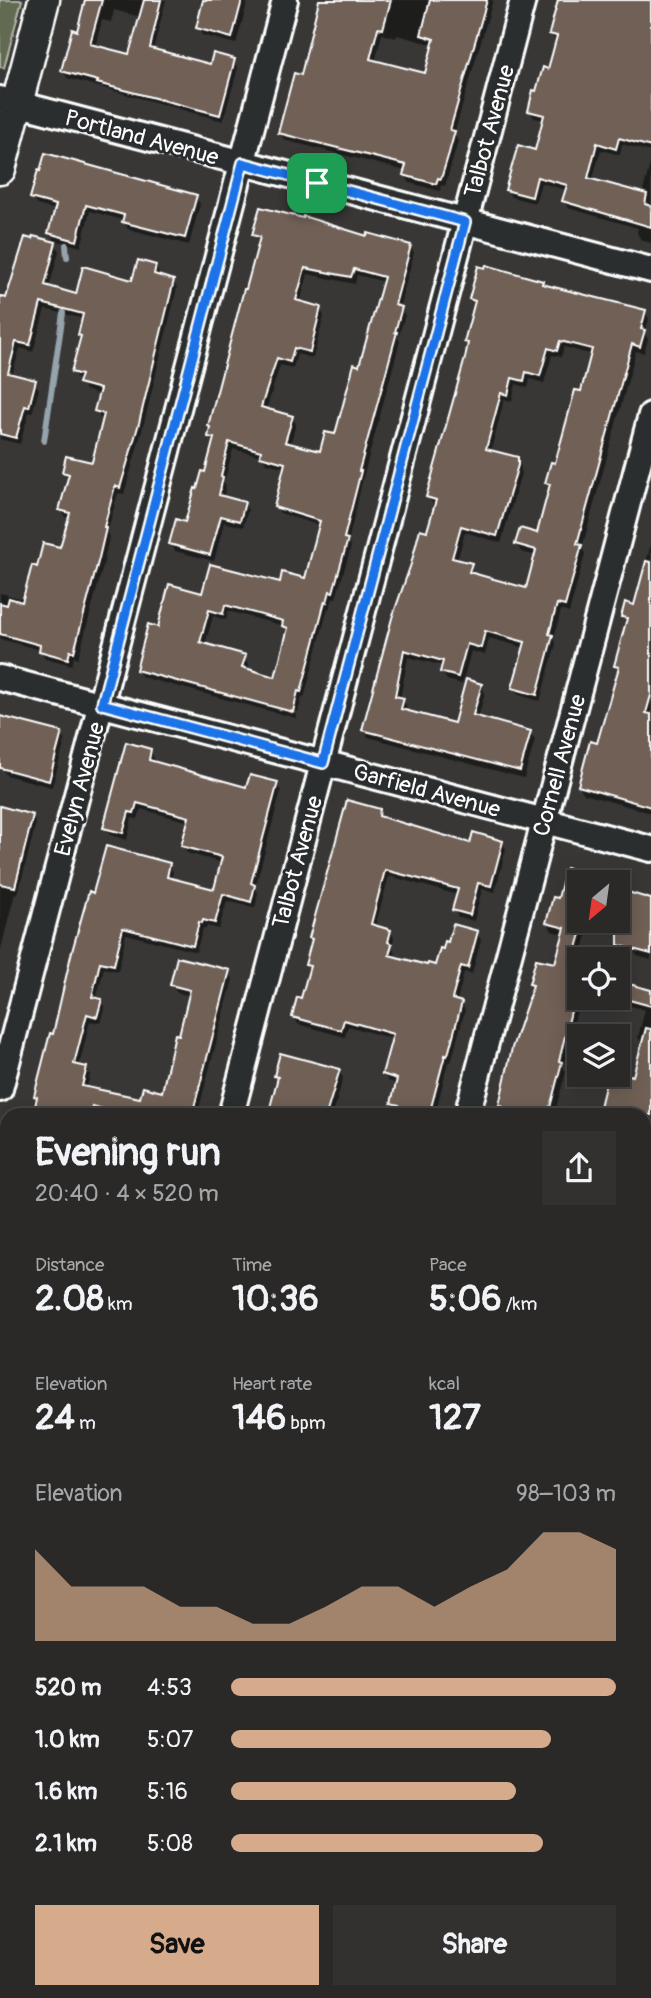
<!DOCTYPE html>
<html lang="en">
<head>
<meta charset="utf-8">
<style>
  body { margin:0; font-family:Pangolin,sans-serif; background:#323130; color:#f1f3f6; height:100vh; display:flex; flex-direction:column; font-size:26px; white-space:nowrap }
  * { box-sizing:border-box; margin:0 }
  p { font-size:23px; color:#a5a6a8 }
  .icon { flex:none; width:38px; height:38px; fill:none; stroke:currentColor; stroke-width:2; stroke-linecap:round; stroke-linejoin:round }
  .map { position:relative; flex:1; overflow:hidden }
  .panel { position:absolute; left:0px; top:1108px; width:651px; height:891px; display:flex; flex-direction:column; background:#2a2928; border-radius:21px 21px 0 0; box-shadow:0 4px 18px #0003,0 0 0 2px #464545 }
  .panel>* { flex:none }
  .needle { width:46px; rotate:209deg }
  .fabs { position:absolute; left:567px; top:870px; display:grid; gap:14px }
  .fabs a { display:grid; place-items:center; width:63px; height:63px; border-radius:0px; background:#2a2928; box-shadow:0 4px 18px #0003,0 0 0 2px #464545; font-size:35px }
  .pin { position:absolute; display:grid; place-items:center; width:60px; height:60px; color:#fff; margin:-30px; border-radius:14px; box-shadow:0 4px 10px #0006 }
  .round { display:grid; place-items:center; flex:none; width:74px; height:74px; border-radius:0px; background:#323130 }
  .summary { display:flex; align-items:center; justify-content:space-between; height:119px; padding:0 35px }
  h1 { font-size:38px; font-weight:700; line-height:52px }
  .figures { display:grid; grid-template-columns:repeat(3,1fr); gap:10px; height:119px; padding:7px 35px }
  .figures div { display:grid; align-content:center }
  .figures b { font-size:35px; font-weight:700 }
  .figures small { font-size:19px; font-weight:400 }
  .figures p { font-size:19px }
  .chart { height:196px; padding:14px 35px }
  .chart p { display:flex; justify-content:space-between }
  .chart svg { width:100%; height:126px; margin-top:7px; fill:#d6ab8b; opacity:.7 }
  .cta { display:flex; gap:14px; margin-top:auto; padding:14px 35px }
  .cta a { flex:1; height:80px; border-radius:0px; background:#d6ab8b; color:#111; font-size:28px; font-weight:700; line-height:80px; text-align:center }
  .cta a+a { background:#323130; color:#f1f3f6 }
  ul { padding:0 35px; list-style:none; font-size:23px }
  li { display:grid; grid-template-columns:112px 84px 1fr; align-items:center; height:52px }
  li i { height:18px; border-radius:9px; background:#d6ab8b }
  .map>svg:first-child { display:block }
</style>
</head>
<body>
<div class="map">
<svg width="651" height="1998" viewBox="0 0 651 1998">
  <rect width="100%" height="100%" fill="#383736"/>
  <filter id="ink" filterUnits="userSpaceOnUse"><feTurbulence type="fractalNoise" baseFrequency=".0143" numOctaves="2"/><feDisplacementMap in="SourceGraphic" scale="14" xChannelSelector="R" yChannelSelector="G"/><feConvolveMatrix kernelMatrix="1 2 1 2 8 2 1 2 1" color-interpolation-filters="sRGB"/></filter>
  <g filter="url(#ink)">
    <!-- green -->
    <path fill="#626b51" stroke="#b0b5a8" stroke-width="2" d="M0,0H22L4,68L0,67Z"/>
    <!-- shadow -->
    <g fill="#0007" fill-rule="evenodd">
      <path d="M86,0H166L154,46L155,51L212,66L234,61L238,68L223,121L67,78L63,70L78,33ZM114,10L141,17L131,56L95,47L102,20L111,22Z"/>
      <path d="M200,0H248L236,44L202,35L198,28L203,8Z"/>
      <path d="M325,0H493L454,134L458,141L452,162L445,186L441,185L440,191L410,183L405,175L406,171L284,140L280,132L302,77ZM382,34L396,38L397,35L435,45L427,75L375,62Z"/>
      <path d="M555,0H651V152L622,144L620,155L601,150L592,181L642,195L651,160V243L641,240L637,233L638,228L568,208L564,201L567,190L541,183L535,203L511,197L507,190L536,152L544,120L534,118L530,111L549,71L557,41L550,34L558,6Z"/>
      <path d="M195,196L200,204L189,245L128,229L123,220L90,211L81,247L54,240L50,233L56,210L37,205L32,198Z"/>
      <path d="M254,235L369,238L410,246L414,253L399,308L405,315L398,338L400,341L363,478L348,542L351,547L336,598H333L330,608H328L304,698L302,697L298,712L141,670V673L297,715L296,718L142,677L138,670L159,629L203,595L306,580L321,526L280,513L275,506L286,468L266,463L262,456L233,449L224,482L226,486L223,498L244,503L248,510L243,527L224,522L214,561L175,551L171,544L186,524L206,474L214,444L210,436L261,243ZM308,274L355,284L357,275L385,282L360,368L336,437L321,453L290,445L296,424L292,417L266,410L280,365L293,368L297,354L313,358L324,316L320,309L300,303ZM228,611L284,626L288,634L276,679L247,671L249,664L245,657L205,645L213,616L226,620Z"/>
      <path d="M55,244L59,251L49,288L77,296L133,282L155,266L159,274L158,277L172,281L177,288L142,431L124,494L118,493L107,533L109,537L103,566L78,659L74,657L72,665L45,658L40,650L0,639V593L24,599L38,569L62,550L70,518L65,517L61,510L68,479L64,472L93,464L105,419L100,418L96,411L101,395L85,390L81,380L77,379L73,372L82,338L79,335L84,319L45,309L33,352L20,348L12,376L35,382L39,389L32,413L29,412L20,444L0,439V306L7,300Z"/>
      <path d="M542,282L545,286L645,311L649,319L645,334L648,339L644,353L636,351L582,548L585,554L569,613L561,610L554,639L556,644L540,701L519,695L514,688L525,648L489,638L485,655L471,651L462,684L447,680L442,672L444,666L408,657L400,699L403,700L407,707L406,712L455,725L481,685L485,693L478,718L530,733L535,740L524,778L368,737L364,730L436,505L433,504L428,497L469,347L466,341L475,307L471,299ZM564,347L593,355L582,393L556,466L547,482L551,489L538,535L517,544L521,552L537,556L528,590L474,575L471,565L457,561L465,532L501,543L521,473V467L517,459L491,452L504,399L512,401L516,384L528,388L530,379L544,383L552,355L561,357Z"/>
      <path d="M651,543V813L584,794L579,786L598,745L620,671L616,665L627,625L622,616L635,607Z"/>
      <path d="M0,719L60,734L65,741L52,787L6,775L2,768L0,756Z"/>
      <path d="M150,751L154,758L153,763L248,789L276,784L281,791L255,888L258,893L255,908L227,901L219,929L207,926L206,929L203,928L196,952L126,934L118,971L104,968L96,1000L101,1001L105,1008L101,1023L90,1021L79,1066L86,1068L90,1075L87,1088L141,1100L163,1094L190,996L176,992L172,985L229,972L233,979L198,1112H195V1115H31L51,1035L55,1036L94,895L169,865L173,872L171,880L215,891L223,863L187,853L183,846L189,822L141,809L138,819L132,818L127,840L110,835L105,828Z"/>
      <path d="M0,808L32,816L36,823L18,894L15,893L0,953Z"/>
      <path d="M379,810L383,818L471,846L502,842L506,849L495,892L482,889L474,921L458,917L454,909L458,895L389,876L375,927L390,931L394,938L392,947L395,952L394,958L437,967L477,933L481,940L472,974L464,972L457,1002L461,1003L465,1010L452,1059L451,1062H448L435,1115H390L398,1084L388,1081L384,1074L393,1039L348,1026L345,1037L298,1024L294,1017L302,1000L310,970L307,964L313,942L311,938Z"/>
      <path d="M567,871L615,882H579V920H618V883L624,884L629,892L651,900V960L637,956L632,948L635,937L590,924L581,957L589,959H579L580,998L563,1067L566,1072L555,1111L562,1115H499L534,988L531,984L556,966L565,935L552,931L548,923L559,900Z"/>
      <path d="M618,967L624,975L622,984L651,991V1118L644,1116L618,1074L634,1078L642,1044L638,1037L645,1010L621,1003L618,997Z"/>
      <path d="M339,1071L343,1078L333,1115H265L266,1110L271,1112L279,1082L276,1076Z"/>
      <path d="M644,1144L651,1146V1191L644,1217Z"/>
      <path d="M7,1195V1220L2,1213Z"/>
      <path d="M0,1299L7,1301V1456L0,1454Z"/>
      <path d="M646,1468L651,1469V1777L648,1776L644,1790Z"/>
      <path d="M0,1527L7,1529V1575L0,1573Z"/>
      <path d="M3,1625L7,1627V1705L0,1703V1635Z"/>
      <path d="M0,1907L7,1908V1992H349L348,1998H0Z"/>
      <path d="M379,1992H548L547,1998H378Z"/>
    </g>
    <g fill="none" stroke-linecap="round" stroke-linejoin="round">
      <!-- stream -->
      <g stroke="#95a3ab" stroke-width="6">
        <path d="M66,245L67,257"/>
        <path d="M44,441L63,313"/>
        <path d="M644,1801H651"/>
      </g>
    </g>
    <!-- building -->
    <g fill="#706057" stroke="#fff" stroke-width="2" fill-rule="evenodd">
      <path d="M85,0H102L90,44L129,54L144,0H161L150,48L210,64L213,53L235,59L220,115L97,83L98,81L61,71L72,29L77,31Z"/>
      <path d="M203,0H242L232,38L196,28Z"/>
      <path d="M319,0H391L383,29L378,28L370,59L425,73L434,39L421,35L430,0H487L450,130L455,131L449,153L441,179L438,178L436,184L403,175L406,165L278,133L294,73L301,75Z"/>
      <path d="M558,0H651V147L619,138L616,149L597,143L588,178L647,194L645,204L651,206V227L562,201L567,185L537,177L532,197L505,190L518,145L535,150L544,115L528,111L533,90L536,91L543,67L548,69L557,36L549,34Z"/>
      <path d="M45,153L197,195L185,238L122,222L124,215L86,205L77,241L48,233L56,205L30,198L38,170L40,171Z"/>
      <path d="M260,207L303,218V216L367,236L368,233L411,245L395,305L402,307L395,332H397L359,471H361L344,538L348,539L333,592L330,591L327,602L325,601L301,692L298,691L293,712L136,670L148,624L158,627L169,584L202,593L210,564L280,582L282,572L305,578L320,521L274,507L285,463L260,456L261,451L229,442L221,476L223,477L219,495L245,502L240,521L221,516L210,555L169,544L176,519L185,522L195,488L197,489L202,471L205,472L214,438L208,437L210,427L208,426L244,289H246L260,237L252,235ZM305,268L351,277L354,269L384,277L359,366L354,364L335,434L325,432L320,451L285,442L293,416L261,407L277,358L290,362L294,348L310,352L321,307L296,300ZM225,605L283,621L282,626L288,628L275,677L242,667L246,655L200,642L209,610L223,614Z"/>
      <path d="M33,236L56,242L45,285L76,294L83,266L132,280L138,260L156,265L154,274L174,280L139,423L120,488L115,486L104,527L106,528L99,558L79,633L74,652L70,651L68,659L39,651L40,645L0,634V603L7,605L9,598L22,602L32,565L37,567L43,543L60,547L70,513L59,510L69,474L62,472L66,456L92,462L104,414L94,411L100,389L78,383L81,375L71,372L81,336L78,335L83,314L41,303L30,345L16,342L8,373L36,380L29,407L25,406L16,438L0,434V296L6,298L25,237L32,239Z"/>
      <path d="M486,265L543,281L542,284L646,310L641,329L645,330L640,347L632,344L600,460L577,544L582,545L565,606L557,604L549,634L553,635L537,695L512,688L525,642L485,631L481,648L467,644L458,677L440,672L443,661L404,650L395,696L404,698L401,709L454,723L466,679L482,684L473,715L531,731L520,771L362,730L392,618L411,564L420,529L427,531L436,500L426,497L465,358L468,343L464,342L475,301L469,299L478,266L485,268ZM560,341L592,349L581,391L575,390L555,463L551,462L545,483L550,484L537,533L520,528L515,544L536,550L526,588L469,572L472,563L452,558L461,526L497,536L518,465V457L486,449L501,393L508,395L512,378L524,381L526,372L540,376L548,348L557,351Z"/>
      <path d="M646,561L651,562V695L646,713L651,714V807L578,786L590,741L597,743L619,667L614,666L627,618L621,617L625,602L634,605Z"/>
      <path d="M0,716L62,732L49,781L0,768Z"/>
      <path d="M126,742L151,749L149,760L246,787L250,775L278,782L251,883L255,885L251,902L223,894L215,923L203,920L202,923L199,922L193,946L123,928L114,965L100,962L92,997L102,999L97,1017L87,1014L74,1064L87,1067L82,1086L140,1098L143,1087L162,1092L175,1034L179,1035L190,990L170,985L177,957L230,970L192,1115H126L92,1106L90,1115H33L37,1097L34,1096L50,1033L53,1034L71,955L89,891L93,893L106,846L170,863L167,877L214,889L222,857L181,846L189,817L137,803L134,813L129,812L123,833L103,828Z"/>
      <path d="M347,800L380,809L379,816L470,843L473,832L503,841L491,886L478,883L470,915L452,910L458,889L385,870L371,924L391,930L388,942L392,944L389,955L427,965L428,963L435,965L440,948L443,949L445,941L448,942L453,924L478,931L468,968L461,966L452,999L462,1002L449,1051L447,1056L445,1055L429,1115H396L399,1105L391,1103L397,1079L382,1074L393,1034L344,1020L341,1030L292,1017L297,997L301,998L310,966L305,965L312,939L309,938Z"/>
      <path d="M0,806L33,815L15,887L0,884Z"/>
      <path d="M566,868L579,872V920H585L575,955L579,956V978L559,1061L562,1062L548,1115H516L501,1111L502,1106L499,1105L512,1048L533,985L529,984L536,959L555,963L565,928L546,923L553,897L558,898Z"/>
      <path d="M618,889L651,899V954L618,945Z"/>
      <path d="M618,981L651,990V1006L618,997Z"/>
      <path d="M646,1028L651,1029V1115H598L608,1074H618V1072L633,1076Z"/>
      <path d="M280,1053L340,1069L326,1115H268L278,1077L274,1076Z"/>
    </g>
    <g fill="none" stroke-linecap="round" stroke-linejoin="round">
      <defs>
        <g id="service">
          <path d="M0,1745L7,1744"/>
          <path d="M644,1840L651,1841"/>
          <path d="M0,1863L7,1864"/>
          <path d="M644,1949L651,1950"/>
          <path d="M584,1993L617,1998"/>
        </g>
        <g id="minor">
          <path d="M0,99L651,270"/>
          <path d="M0,678L651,849"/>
          <path d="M0,1089L285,0"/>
          <path d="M231,1115L523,0"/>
          <path d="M467,1115L651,415"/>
          <path d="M0,1256L7,1258"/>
          <path d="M644,1343L651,1316"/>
          <path d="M644,1426L651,1428"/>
        </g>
        <path id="tertiary" d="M0,169L44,0"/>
      </defs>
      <!-- service casing -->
      <use href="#service" stroke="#fff" stroke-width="18"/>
      <!-- minor casing -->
      <use href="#minor" stroke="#fff" stroke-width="30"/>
      <!-- tertiary casing -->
      <use href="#tertiary" stroke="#fff" stroke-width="35"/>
      <!-- path -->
      <g stroke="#fff" stroke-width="3.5" stroke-dasharray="2 5" stroke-linecap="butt">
        <path d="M644,1821L651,1822"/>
        <path d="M358,1998L359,1992"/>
      </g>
      <!-- service -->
      <use href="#service" stroke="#2a2d2e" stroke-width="12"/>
      <!-- minor -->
      <use href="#minor" stroke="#2a2d2e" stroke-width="24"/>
      <!-- tertiary -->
      <use href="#tertiary" stroke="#2a2d2e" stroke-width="30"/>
    </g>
  </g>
  <g fill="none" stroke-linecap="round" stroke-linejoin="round" filter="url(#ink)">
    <defs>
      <path id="route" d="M243,163L465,222L323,763L102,704Z"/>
    </defs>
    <!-- route casing -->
    <use href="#route" stroke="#fff" stroke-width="14"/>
    <!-- route -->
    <use href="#route" stroke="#1a73e8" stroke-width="9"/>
  </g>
  <g text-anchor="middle" stroke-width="6" stroke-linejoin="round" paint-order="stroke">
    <!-- street labels -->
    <g font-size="23" fill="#fff" stroke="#2a2d2e">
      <text transform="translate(489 131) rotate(-75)" y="8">Talbot Avenue</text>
      <text transform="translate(142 137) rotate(15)" y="8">Portland Avenue</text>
      <text transform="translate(559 765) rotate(-75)" y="8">Cornell Avenue</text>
      <text transform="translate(79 789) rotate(-75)" y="8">Evelyn Avenue</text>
      <text transform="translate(427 790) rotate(15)" y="8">Garfield Avenue</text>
      <text transform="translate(297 862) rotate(-75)" y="8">Talbot Avenue</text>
    </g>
  </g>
</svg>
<div class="fabs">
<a><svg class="needle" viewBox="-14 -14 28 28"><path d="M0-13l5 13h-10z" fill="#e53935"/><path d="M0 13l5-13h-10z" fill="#a5a6a8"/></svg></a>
<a><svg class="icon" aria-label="locate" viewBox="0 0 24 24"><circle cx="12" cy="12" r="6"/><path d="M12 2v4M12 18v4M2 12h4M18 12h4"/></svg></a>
<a><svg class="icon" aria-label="layers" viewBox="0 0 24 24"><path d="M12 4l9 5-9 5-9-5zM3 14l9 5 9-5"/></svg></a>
</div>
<div class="pin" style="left:317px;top:183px;background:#1e9e55"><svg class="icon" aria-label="arrive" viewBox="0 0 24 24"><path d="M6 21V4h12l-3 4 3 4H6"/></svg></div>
<section class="panel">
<div class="summary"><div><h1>Evening run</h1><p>20:40 · 4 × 520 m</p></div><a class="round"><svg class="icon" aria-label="share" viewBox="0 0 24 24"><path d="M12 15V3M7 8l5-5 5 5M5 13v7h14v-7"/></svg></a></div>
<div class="figures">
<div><p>Distance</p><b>2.08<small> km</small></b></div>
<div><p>Time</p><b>10:36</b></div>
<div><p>Pace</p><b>5:06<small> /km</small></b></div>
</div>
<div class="figures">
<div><p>Elevation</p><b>24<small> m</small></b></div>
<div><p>Heart rate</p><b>146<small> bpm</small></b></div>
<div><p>kcal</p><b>127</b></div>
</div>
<div class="chart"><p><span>Elevation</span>98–103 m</p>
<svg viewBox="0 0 160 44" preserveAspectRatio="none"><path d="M0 44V12L10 25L20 25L30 25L40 32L50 32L60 38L70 38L80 32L90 25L100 25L110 32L120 25L130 19L140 6L150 6L160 12V44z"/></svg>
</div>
<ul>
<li><b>520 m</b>4:53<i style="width:100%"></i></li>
<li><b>1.0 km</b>5:07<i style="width:83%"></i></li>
<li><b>1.6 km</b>5:16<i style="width:74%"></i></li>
<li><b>2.1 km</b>5:08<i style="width:81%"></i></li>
</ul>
<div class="cta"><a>Save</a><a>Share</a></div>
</section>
</div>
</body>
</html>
